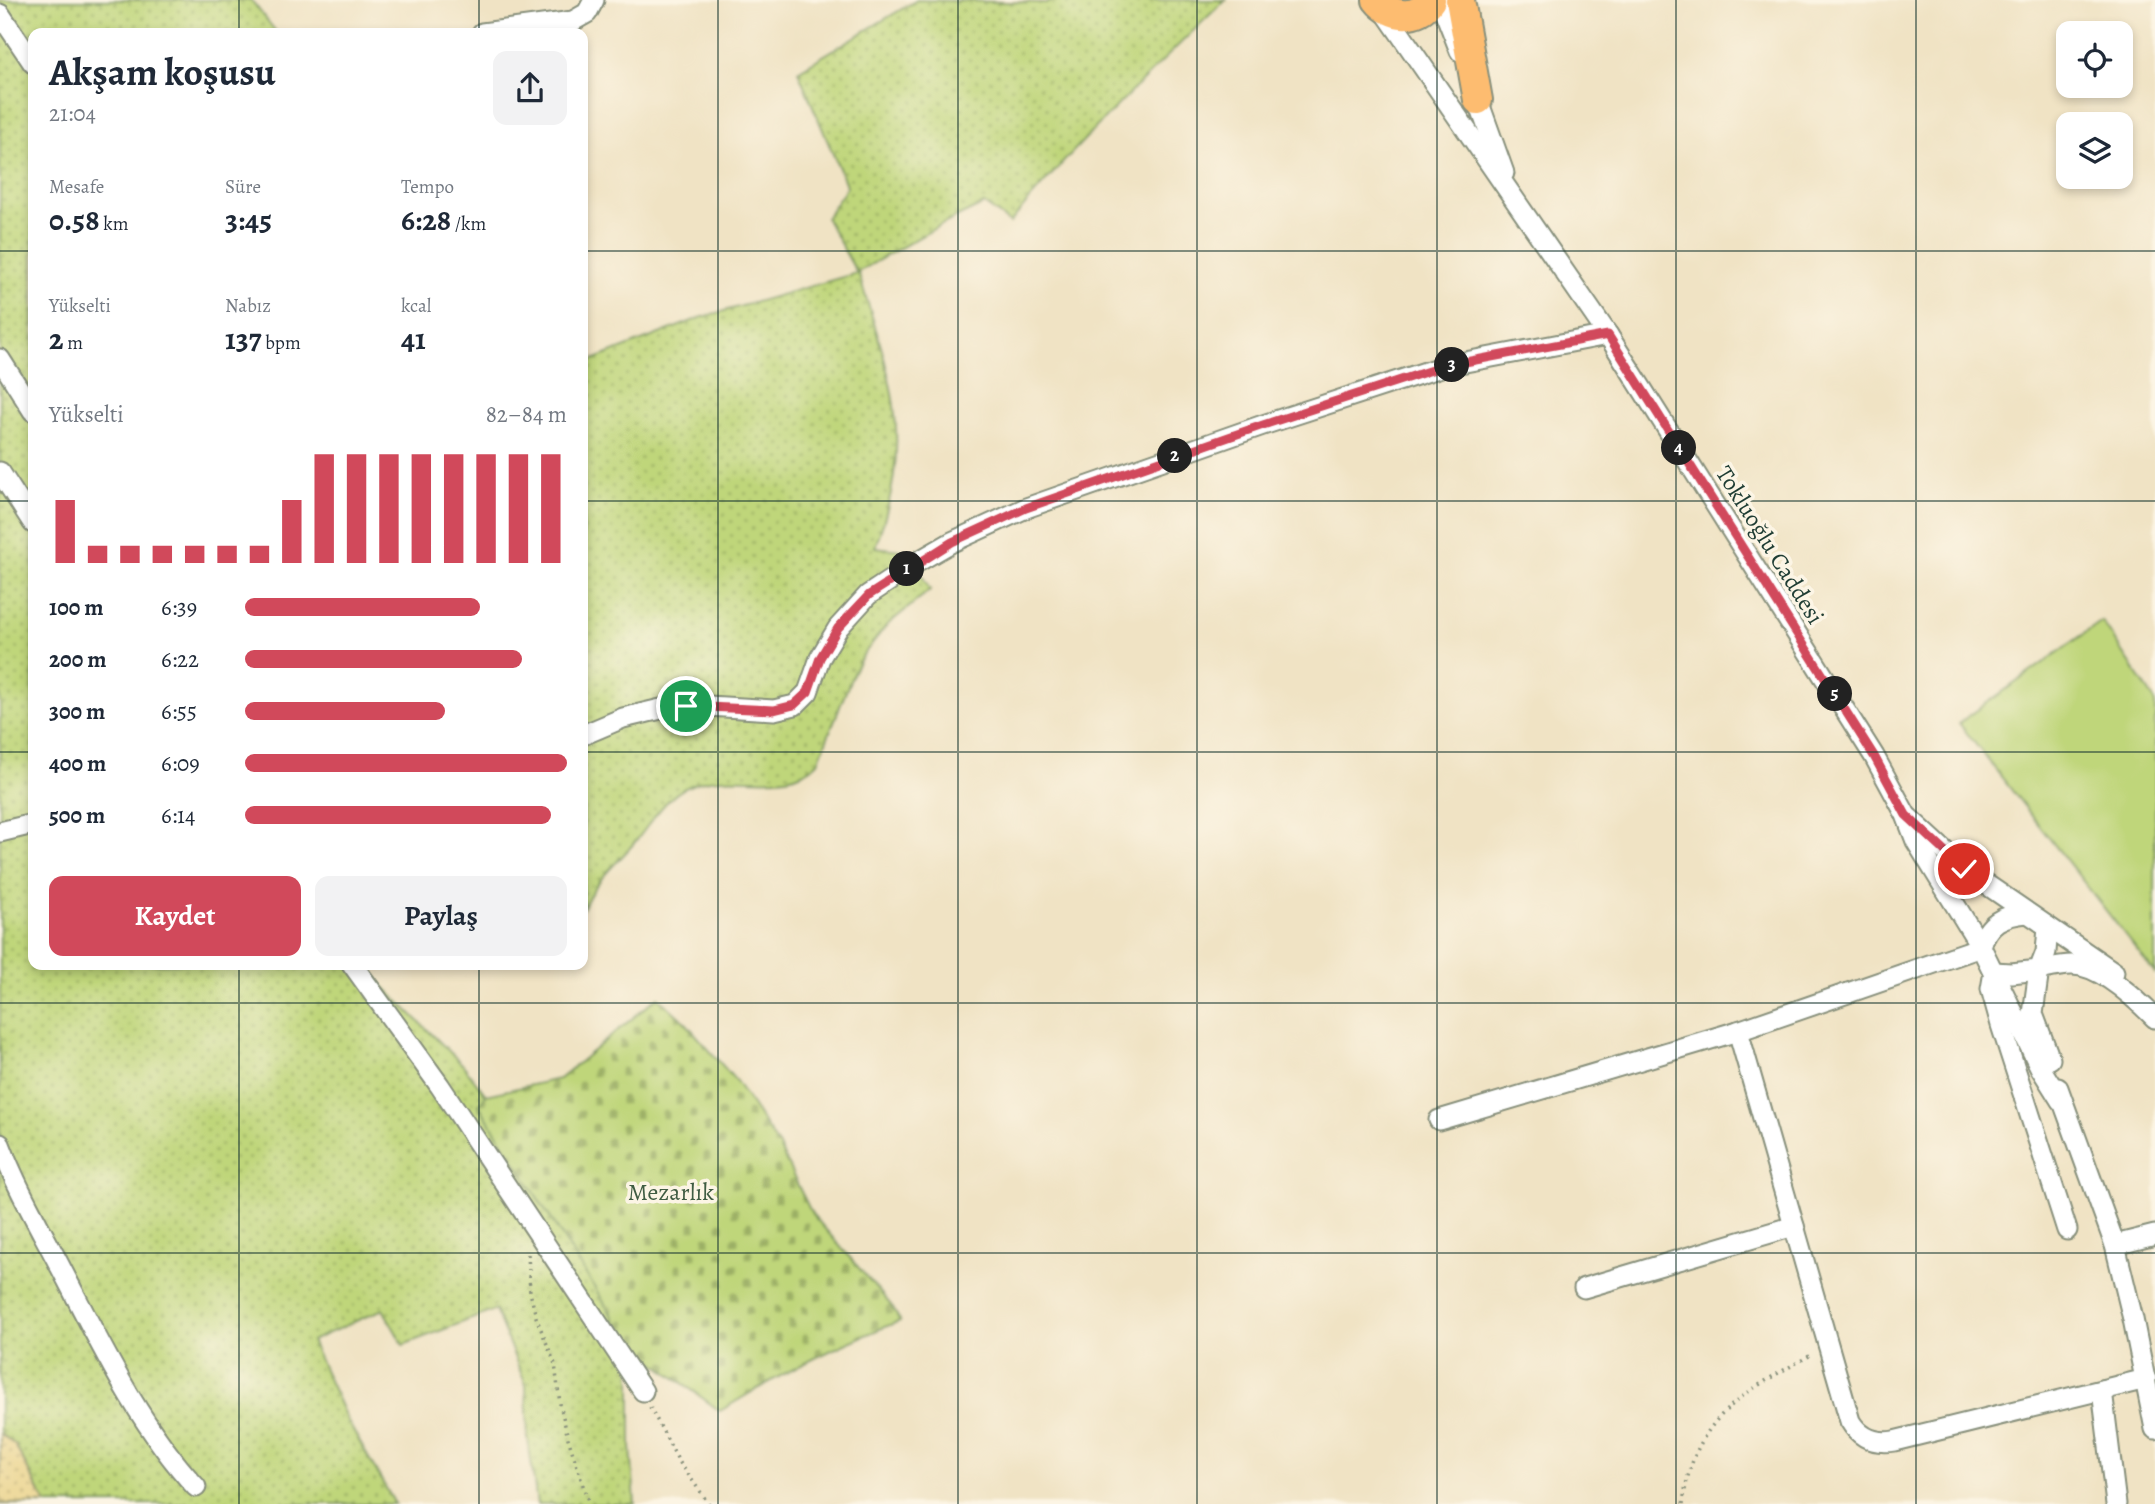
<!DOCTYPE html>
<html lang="tr">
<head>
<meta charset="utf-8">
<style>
  body { margin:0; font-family:Alegreya,serif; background:#f2f2f3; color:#1f2937; height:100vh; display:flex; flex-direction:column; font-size:26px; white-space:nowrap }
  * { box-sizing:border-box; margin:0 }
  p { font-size:23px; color:#747a83 }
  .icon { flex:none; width:38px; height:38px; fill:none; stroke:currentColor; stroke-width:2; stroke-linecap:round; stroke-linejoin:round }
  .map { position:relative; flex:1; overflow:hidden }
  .panel { position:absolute; left:28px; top:28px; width:560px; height:942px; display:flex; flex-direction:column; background:#fff; border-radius:14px; box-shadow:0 4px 10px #0003 }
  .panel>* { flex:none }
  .tools { position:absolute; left:2056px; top:21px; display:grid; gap:14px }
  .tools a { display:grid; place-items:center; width:77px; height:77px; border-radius:14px; background:#fff; box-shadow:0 4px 10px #0003; font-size:35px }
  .pin { position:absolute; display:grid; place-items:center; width:60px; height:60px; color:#fff; margin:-30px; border:4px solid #fff; border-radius:50%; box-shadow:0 2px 7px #0007 }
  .km { position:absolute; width:35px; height:35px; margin:-18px; border-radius:50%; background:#222; color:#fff; font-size:19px; line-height:35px; text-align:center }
  .round { display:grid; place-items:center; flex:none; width:74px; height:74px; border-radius:14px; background:#f2f2f3 }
  .summary { display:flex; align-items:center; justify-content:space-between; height:119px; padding:0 21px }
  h1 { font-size:38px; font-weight:700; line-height:52px }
  .metrics { display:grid; grid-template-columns:repeat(3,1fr); gap:10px; height:119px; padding:7px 21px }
  .metrics div { display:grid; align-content:center }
  .metrics b { font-size:30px; font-weight:700 }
  .metrics small { font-size:19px; font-weight:400 }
  .metrics p { font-size:19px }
  .chart { height:196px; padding:14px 21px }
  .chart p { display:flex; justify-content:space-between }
  .chart svg { width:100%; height:126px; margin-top:7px; stroke:#d1495b; stroke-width:6 }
  .cta { display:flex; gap:14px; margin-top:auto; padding:14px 21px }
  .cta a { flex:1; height:80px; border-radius:14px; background:#d1495b; color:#fff; font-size:28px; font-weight:700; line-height:80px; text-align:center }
  .cta a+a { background:#f2f2f3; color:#1f2937 }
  ul { padding:0 21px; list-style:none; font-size:23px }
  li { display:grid; grid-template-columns:112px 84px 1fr; align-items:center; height:52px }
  li i { height:18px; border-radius:9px; background:#d1495b }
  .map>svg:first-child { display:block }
</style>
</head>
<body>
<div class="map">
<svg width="2155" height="1504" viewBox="0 0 2155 1504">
  <defs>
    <pattern id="grass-dots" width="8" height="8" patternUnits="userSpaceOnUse" patternTransform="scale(1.75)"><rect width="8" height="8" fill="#bfd67a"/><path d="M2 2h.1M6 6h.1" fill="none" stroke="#9baf65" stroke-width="1.8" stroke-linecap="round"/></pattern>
    <pattern id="sand-dots" width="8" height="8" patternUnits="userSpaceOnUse" patternTransform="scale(1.75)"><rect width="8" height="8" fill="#eeda9e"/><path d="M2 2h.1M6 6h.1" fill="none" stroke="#ccbc89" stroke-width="1.8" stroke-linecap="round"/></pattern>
    <pattern id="cemetery-stones" width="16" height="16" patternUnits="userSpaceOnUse" patternTransform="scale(1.75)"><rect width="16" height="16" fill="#bfd67a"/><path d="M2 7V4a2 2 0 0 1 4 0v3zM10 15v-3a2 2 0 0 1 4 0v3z" fill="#9baf65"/></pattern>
  </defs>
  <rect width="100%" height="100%" fill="#fcf5e5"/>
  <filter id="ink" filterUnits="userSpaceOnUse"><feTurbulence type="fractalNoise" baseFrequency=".0143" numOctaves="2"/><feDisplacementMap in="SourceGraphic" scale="14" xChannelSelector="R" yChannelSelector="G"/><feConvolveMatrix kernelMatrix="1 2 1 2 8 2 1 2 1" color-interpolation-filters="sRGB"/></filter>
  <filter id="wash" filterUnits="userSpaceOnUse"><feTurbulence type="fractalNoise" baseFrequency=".00686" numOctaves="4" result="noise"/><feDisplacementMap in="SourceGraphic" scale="28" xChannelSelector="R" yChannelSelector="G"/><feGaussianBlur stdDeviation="1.57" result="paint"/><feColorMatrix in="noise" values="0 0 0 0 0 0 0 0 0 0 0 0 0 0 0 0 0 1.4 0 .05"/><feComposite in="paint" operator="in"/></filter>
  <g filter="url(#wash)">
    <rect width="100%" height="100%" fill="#f0e3c4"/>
    <!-- grass -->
    <g fill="url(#grass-dots)" stroke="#6f8a57" stroke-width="2">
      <path d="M0,0H251L277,33H33V964H361L463,1065L486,1095L479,1105L631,1345V1447L635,1504H537L528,1439L526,1385L495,1310L403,1345L383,1309L311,1341L347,1420L395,1504H46L15,1446L0,1433Z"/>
      <path d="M917,0L1049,3L1052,0H1225C1151,72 1075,144 1010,223L984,204L939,226L858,272C891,378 916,437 875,547L908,551L930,590L886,626L863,655L854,671L818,762C789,793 738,771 700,782C667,791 655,818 635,842C615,866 596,878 583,909V364L700,318L857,273L826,218L847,187L798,71Z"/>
    </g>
    <!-- sand -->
    <path fill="url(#sand-dots)" stroke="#868c69" stroke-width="2" d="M0,1433L15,1445L46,1504H0Z"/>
    <!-- cemetery -->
    <path fill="url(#cemetery-stones)" stroke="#6f8a57" stroke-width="2" d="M658,997L686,1023L736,1081L778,1145L812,1214L891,1305L900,1321C837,1345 778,1375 720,1411L631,1345L479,1105L486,1095L559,1079Z"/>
    <!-- park -->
    <path fill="#bfd67a" stroke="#6f8a57" stroke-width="2" d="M2102,621L2155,701V973L1959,723Z"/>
  </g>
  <g filter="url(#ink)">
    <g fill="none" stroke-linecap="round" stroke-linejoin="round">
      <defs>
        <g id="minor">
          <path d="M1440,0L1460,51"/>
          <path d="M1381,6L1608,335L1874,756L1906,815L1916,841L1981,947L2041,1069L2061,1101"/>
          <path d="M0,14L33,63"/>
          <path d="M482,33L573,21L587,13L594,0"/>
          <path d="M1474,89L1504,173"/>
          <path d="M0,359L33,411"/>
          <path d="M0,472L33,523"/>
          <path d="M583,735L623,718L665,708L708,706L774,710L795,705L808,692L820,658L838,628L868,595L919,561L952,542L1026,508L1263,425L1444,366L1608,335"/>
          <path d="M1909,818L1964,869L2114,972"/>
          <path d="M0,832L33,824"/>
          <path d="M2048,927L2046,952L2039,970L2011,973L1994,972L1991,989L2001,1025L2067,1230"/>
          <path d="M352,964L440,1086L643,1391"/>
          <path d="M1738,1031L1850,1421C1860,1438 1875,1444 1894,1441L2146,1379"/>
          <path d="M2050,1059L2033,1014L2039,970C2049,968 2061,965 2072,965C2100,965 2136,999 2155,1018"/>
          <path d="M2058,1088L2115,1245L2133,1319L2155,1429"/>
          <path d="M1439,1120L1738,1031L1981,947C1987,922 2004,915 2027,913"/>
          <path d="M0,1144C17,1189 42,1231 64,1274C103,1349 139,1425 196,1487"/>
          <path d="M2115,1245L2155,1235"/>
          <path d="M1584,1288L1794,1226"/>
          <path d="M2102,1390L2116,1504"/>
        </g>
        <g id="highway">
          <path d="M1377,0C1391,18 1418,20 1431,0"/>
          <path d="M1460,0L1478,100"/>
        </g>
      </defs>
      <!-- minor casing -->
      <use href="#minor" stroke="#88907c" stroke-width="23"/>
      <!-- highway casing -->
      <use href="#highway" stroke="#88907c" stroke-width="32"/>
      <!-- path -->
      <g stroke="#88907c" stroke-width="3.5" stroke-dasharray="2 5" stroke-linecap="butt">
        <path d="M528,1254L530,1292L536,1317L555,1364L560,1404L568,1438L589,1504"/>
        <path d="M650,1407L678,1460L709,1504"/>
        <path d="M1683,1504C1693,1418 1742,1393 1811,1355"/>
      </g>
      <!-- minor -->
      <use href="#minor" stroke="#fff" stroke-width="19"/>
      <!-- highway -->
      <use href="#highway" stroke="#fdbc70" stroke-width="28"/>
    </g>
  </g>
  <g fill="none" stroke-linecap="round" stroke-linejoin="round" filter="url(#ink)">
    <defs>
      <path id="route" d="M686,706L774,710L794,705L808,692L820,658L838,628L869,595L952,542L1026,508L1263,425L1444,366L1608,335L1874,756L1906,815L1964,869"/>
    </defs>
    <!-- route casing -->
    <use href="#route" stroke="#fff" stroke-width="14"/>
    <!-- route -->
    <use href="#route" stroke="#d1495b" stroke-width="9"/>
  </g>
  <!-- grid -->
  <path fill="none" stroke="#1f3d34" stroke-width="2" stroke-opacity="0.55" d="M239,0V33M479,0V33M718,0V1504M958,0V1504M1197,0V1504M1437,0V1504M1676,0V1504M1916,0V1504M0,251H33M583,251H2155M0,501H33M583,501H2155M0,752H33M583,752H2155M239,964V1504M479,964V1504M0,1003H2155M0,1253H2155"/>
  <g text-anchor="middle" stroke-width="7" stroke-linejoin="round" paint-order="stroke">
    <!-- street labels -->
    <g font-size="24" fill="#1f3d34" stroke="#fcf5e5">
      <text transform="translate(1770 545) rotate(58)" y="8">Tokluoğlu Caddesi</text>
    </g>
    <!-- park labels -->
    <g font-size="24" fill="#3f5c42" stroke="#fcf5e5">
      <text x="671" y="1200">Mezarlık</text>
    </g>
  </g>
</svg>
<div class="tools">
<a><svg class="icon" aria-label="locate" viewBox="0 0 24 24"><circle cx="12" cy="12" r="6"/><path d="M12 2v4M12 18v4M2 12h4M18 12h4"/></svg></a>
<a><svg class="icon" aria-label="layers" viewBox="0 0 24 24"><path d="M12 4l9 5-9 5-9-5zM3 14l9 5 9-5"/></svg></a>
</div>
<div class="pin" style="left:686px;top:706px;background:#1e9e55"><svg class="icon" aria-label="arrive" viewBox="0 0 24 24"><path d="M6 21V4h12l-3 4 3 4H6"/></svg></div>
<div class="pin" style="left:1964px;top:869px;background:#d93025"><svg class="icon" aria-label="check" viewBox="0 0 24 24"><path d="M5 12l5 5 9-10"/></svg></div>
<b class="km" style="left:907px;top:569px">1</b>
<b class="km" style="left:1175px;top:456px">2</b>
<b class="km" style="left:1452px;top:365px">3</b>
<b class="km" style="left:1679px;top:448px">4</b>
<b class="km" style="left:1835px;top:694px">5</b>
<section class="panel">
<div class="summary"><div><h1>Akşam koşusu</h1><p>21:04</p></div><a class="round"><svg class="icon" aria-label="share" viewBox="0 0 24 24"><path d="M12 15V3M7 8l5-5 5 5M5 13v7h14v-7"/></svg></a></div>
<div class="metrics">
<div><p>Mesafe</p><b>0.58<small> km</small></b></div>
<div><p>Süre</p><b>3:45</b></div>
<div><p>Tempo</p><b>6:28<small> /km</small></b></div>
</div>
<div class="metrics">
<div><p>Yükselti</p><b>2<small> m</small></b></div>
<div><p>Nabız</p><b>137<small> bpm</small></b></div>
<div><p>kcal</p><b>41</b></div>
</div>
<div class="chart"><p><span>Yükselti</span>82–84 m</p>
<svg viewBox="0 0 160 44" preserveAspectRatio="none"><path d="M5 44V22M15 44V38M25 44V38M35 44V38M45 44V38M55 44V38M65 44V38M75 44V22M85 44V6M95 44V6M105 44V6M115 44V6M125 44V6M135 44V6M145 44V6M155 44V6"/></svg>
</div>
<ul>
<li><b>100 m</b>6:39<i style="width:73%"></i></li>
<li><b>200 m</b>6:22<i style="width:86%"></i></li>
<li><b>300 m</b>6:55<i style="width:62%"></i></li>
<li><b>400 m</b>6:09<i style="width:100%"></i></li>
<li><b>500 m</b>6:14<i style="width:95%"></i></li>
</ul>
<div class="cta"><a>Kaydet</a><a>Paylaş</a></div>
</section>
</div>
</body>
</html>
